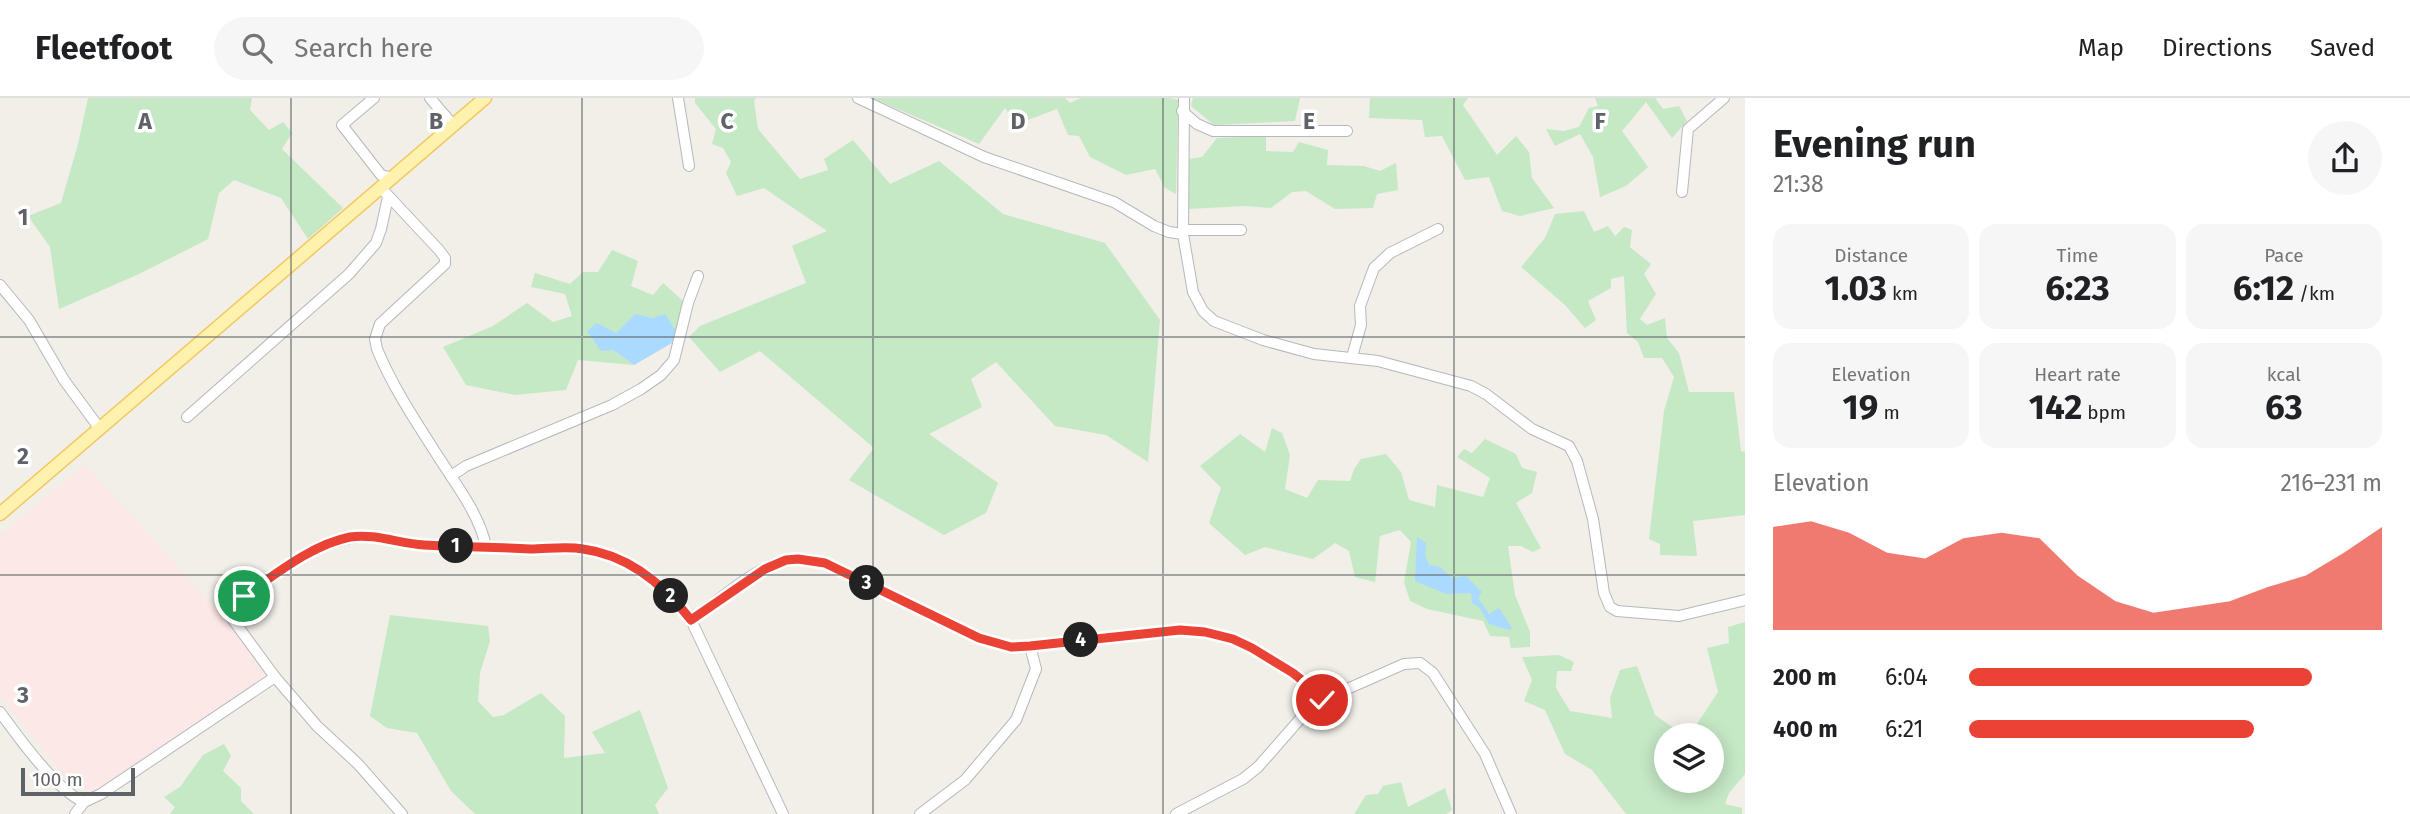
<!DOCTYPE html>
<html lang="en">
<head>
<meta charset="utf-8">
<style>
  body { margin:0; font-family:"Fira Sans",sans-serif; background:#f6f6f6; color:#202124; height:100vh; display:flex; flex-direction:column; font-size:26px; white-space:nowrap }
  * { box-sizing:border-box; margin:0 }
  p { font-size:23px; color:#757577 }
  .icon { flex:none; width:38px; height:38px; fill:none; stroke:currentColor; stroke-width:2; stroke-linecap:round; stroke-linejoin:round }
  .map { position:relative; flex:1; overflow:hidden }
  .sheet { display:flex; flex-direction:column; background:#fff; width:665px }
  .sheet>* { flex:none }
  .buttons { position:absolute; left:1654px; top:625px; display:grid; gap:14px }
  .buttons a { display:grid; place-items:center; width:70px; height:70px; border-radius:50%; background:#fff; box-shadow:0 4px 18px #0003; font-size:35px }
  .scale { position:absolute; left:21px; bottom:18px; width:114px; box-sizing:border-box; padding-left:7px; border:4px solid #5f6368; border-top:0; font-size:19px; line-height:24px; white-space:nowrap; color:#5f6368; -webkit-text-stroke:5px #fff; paint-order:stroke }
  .pin { position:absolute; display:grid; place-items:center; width:60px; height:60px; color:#fff; margin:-30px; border:4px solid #fff; border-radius:50%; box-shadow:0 2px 7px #0007 }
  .km { position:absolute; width:35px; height:35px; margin:-18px; border-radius:50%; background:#222; color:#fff; font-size:19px; line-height:35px; text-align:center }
  .round { display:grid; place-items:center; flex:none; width:74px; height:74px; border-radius:37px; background:#f6f6f6 }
  .headline { display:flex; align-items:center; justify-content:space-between; height:119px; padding:0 28px }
  h1 { font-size:38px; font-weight:700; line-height:52px }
  .metrics { display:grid; grid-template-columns:repeat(3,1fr); gap:10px; height:119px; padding:7px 28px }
  .metrics div { display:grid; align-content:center; border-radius:18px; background:#f6f6f6; text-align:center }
  .metrics b { font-size:35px; font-weight:700 }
  .metrics small { font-size:19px; font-weight:400 }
  .metrics p { font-size:19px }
  .chart { height:196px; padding:14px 28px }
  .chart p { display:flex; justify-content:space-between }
  .chart svg { width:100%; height:126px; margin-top:7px; fill:#ea4335; opacity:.7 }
  ul { padding:0 28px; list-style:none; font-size:23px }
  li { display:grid; grid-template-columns:112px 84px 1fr; align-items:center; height:52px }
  li i { height:18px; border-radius:9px; background:#ea4335 }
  header { display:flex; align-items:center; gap:42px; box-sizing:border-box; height:98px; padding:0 35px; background:#fff; border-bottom:2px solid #e0e0e0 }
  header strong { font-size:33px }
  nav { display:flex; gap:38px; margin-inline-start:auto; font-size:24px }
  .search { width:490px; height:63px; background:#f6f6f6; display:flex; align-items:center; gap:18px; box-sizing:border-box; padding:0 24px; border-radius:38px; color:#757577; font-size:26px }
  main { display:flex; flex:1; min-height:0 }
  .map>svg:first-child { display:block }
</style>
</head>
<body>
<header>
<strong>Fleetfoot</strong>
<div class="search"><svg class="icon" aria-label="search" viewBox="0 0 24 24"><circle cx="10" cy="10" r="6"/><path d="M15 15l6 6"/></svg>Search here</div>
<nav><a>Map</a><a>Directions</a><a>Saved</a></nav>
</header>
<main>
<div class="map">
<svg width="1745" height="716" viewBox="0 0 1745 716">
  <rect width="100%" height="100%" fill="#f1efe8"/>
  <!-- medical -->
  <path fill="#fce8e6" d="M85,367L216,510L268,573L262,580L93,694L73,689L0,598V437Z"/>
  <!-- green -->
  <g fill="#c5e8c5">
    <path d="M88,0H252L250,12L269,32L283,24L292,35L282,51L343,110L308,141L281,100L234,82L219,95L208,141L139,176L59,211L50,149L28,118L61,105L78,46Z"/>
    <path d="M695,0H757L754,2L758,31L800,81L828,72L824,61L853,42L890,86L939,63L1003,116L1105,145L1160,222L1148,364L1106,337L1055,328L996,264L971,281L982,309L929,336L998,385L986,415L944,437L849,382L874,350L760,253L720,274L689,239L700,228L806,185L792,148L827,133L764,90L737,98L726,75L731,64L723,50L712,46L716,31L695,5Z"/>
    <path d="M872,0H1065L1070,5L1081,0H1169L1178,2L1176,96L1165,90L1155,71L1126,77L1090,59L1079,38L1068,37L1057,11L1017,26L1005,10L979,46Z"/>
    <path d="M1193,0H1300L1295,23L1214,27L1191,8Z"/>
    <path d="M1370,0H1468L1463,7L1497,57L1516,38L1529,54L1532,80L1554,110L1520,118L1502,113L1489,79L1465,82L1442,38L1425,39L1422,22L1369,20Z"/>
    <path d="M1595,0H1655L1663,11L1679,8L1687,23L1672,40L1646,4L1622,33L1648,69L1626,88L1600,99L1593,59L1580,36L1555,48L1546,31L1564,33L1579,29L1589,10L1598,8Z"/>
    <path d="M1266,38V53L1293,54L1299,44L1328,52L1327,67L1364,68L1380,73L1396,65L1398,92L1377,96L1373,110L1335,111L1306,93L1292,94L1271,110L1244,108L1188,111V61L1202,59L1217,40Z"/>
    <path d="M1584,113L1594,134L1608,128L1615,138L1624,129L1632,132L1630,149L1651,166L1644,176L1656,196L1640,221L1647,227L1665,220L1667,240L1679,255L1689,294H1734L1741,353L1745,354V417L1693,423L1697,458L1660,457V446L1649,441L1664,313L1674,279L1662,260H1644L1638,244L1627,235L1624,178L1611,181V190L1588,203L1596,222L1585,230L1565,207L1521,169L1545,140L1555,116Z"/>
    <path d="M612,152L638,163L631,188L653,197L663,185L683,203L677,235L664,217L652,220L635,217L616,235L613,252L634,267L578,262L566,292L515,297L466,287L443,249L493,228L527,205L553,224L572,218L565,196L531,189L535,175L570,186L583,174H598Z"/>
    <path d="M1272,330L1282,335L1290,357L1285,391L1307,400L1318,382L1350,383L1354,371L1361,361L1386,356L1401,374L1409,402L1435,409L1437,387L1483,399L1490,380L1457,359L1464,351L1472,355L1485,341L1516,356L1522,370L1537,374L1532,395L1516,405L1541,450L1533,454L1521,448H1508L1515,497L1530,534V549L1511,550L1509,539L1490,538L1483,523L1427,511L1410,503L1404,484L1411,444L1400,432L1380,438L1375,484L1355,479L1349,453L1335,445L1313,461L1265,449L1245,457L1209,425L1221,390L1200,368L1240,336L1265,354Z"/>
    <path d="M390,517L488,528L490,543L480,575L478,603L493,619L504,617L541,595L565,618L564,660L605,655L592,634L640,612L668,690L655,707L659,716H475L451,693L417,635L387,630L370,618Z"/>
    <path d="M1745,524V676L1729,695L1725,706L1742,710V716H1626L1592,672L1565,656L1545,612L1524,603L1532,582L1522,559L1559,557L1574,564L1571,573H1557L1556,590L1570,613L1612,620L1610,600L1620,572L1637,568L1655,617L1672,629L1670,637H1666V682H1712V637H1695L1697,626L1718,594L1707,550L1729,545L1728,529Z"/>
    <path d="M224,646L231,658L223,673L241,690V703L254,716H170L175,709L164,699L180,689L203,657Z"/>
    <path d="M1401,684L1408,709L1445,690L1452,712L1446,716H1354L1366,697L1378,696L1383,688Z"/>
  </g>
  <!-- water -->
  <g fill="#aadaff">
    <path d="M635,216L652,220L665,216L677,235L672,245L634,267L613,252L601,253L587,233L597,225L616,235Z"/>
    <path d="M1417,439L1426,445L1425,457L1429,467L1440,469L1452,480L1466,478L1482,494L1478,500L1489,516L1499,510L1512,530L1509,532L1489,526L1479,509L1472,505L1471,495L1446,496L1415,483Z"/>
  </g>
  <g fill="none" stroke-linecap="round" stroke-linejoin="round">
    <defs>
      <g id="minor">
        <path d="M374,0L342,27L381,77L393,80"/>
        <path d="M430,0L453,27"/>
        <path d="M678,0L689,68"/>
        <path d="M858,0L984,59L1114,104L1154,128L1169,134L1183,136"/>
        <path d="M1184,0L1183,136L1193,194L1203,213L1214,223L1263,242L1314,256L1378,263L1471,288L1486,296L1532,331L1569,348L1577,363L1593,421L1604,495L1610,509L1617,513L1679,518L1745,502"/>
        <path d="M1182,13L1197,26L1213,33H1347"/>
        <path d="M381,90L439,152L445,160V166L380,226L375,241L377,251C393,290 418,327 441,363C458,389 479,417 486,448"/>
        <path d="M1682,94L1688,31L1724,0"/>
        <path d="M1183,132H1241"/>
        <path d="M0,187L29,222L64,282L100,331"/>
        <path d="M1352,259L1361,227L1360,208L1374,170L1390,155L1438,131"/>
        <path d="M187,319L349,176L376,145L381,131L388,99"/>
        <path d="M451,378L466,368L612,307L641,291L661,277L674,262L688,205L698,178"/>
        <path d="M691,522C719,503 755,468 788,462C801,460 813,462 825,465L979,540L1011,549L1030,548L1179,532L1205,534L1233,541L1252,550L1293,575L1322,602"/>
        <path d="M0,614C18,639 57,693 84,704"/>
        <path d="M75,716L84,704L101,696L275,579"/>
        <path d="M402,716L358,666L317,628L275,579L231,519V511L236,505C268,479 308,448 350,440C375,435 400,446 424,447C459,449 495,449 530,451C548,451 566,448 583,451C628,457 665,487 691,522L783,716"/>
        <path d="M920,716L965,682L1016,622L1036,571L1030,548"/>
        <path d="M1176,716L1243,681L1258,669L1307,613L1322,602L1404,566L1420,565L1433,575L1485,656L1511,716"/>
      </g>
      <path id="major" d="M0,416L485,0"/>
    </defs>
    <!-- minor casing -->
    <use href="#minor" stroke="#b5b8bc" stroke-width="12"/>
    <!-- major casing -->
    <use href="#major" stroke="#f2c960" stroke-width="15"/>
    <!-- minor -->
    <use href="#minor" stroke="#fff" stroke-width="10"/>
    <!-- major -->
    <use href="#major" stroke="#fff2af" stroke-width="12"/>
  </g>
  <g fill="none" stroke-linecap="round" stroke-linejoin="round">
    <defs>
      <path id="route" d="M244,498C276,476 311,447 350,439C375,435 400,446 424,447C459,449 495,449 530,451C548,451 566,448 583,451C628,457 664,487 691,522L765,471L786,462L798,461L825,465L979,540L1011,549L1030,548L1180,532L1205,534L1233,541L1252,550L1293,575L1308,587L1322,602"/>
    </defs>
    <!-- route casing -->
    <use href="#route" stroke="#fff" stroke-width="14"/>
    <!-- route -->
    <use href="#route" stroke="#ea4335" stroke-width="9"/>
  </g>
  <!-- grid -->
  <path fill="none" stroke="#5f6368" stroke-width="2" stroke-opacity="0.55" d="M291,0V716M582,0V716M873,0V716M1163,0V716M1454,0V716M0,239H1745M0,477H1745"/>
  <g font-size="23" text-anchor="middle" font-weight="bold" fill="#5f6368" stroke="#fff" stroke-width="7" stroke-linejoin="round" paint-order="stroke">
    <text x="145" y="31">A</text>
    <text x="436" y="31">B</text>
    <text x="727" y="31">C</text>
    <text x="1018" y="31">D</text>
    <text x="1309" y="31">E</text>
    <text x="1600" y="31">F</text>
    <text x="23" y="127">1</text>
    <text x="23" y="366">2</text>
    <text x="23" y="605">3</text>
  </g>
</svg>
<div class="buttons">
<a><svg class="icon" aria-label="layers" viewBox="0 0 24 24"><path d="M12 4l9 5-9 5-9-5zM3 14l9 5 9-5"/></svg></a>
</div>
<div class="scale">100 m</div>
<div class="pin" style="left:244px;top:498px;background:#1e9e55"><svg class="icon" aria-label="arrive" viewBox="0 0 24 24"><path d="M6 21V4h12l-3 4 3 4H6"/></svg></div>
<div class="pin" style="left:1322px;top:602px;background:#d93025"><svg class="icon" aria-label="check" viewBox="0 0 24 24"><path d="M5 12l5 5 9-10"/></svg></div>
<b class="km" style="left:456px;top:448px">1</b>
<b class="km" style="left:671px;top:498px">2</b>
<b class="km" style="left:867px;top:485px">3</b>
<b class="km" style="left:1081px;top:542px">4</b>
</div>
<section class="sheet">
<div class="headline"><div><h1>Evening run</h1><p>21:38</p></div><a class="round"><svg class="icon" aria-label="share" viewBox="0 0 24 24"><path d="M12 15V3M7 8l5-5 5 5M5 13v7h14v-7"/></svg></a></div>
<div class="metrics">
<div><p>Distance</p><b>1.03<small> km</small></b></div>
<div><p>Time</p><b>6:23</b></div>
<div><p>Pace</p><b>6:12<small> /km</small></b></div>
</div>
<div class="metrics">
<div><p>Elevation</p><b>19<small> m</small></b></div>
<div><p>Heart rate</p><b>142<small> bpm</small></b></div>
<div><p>kcal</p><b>63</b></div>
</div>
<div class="chart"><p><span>Elevation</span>216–231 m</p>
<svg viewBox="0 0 160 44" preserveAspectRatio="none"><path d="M0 44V8L10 6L20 10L30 17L40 19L50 12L60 10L70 12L80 25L90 34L100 38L110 36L120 34L130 29L140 25L150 17L160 8V44z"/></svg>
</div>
<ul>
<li><b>200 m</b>6:04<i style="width:83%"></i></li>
<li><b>400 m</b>6:21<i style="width:69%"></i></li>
</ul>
</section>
</main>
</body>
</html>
